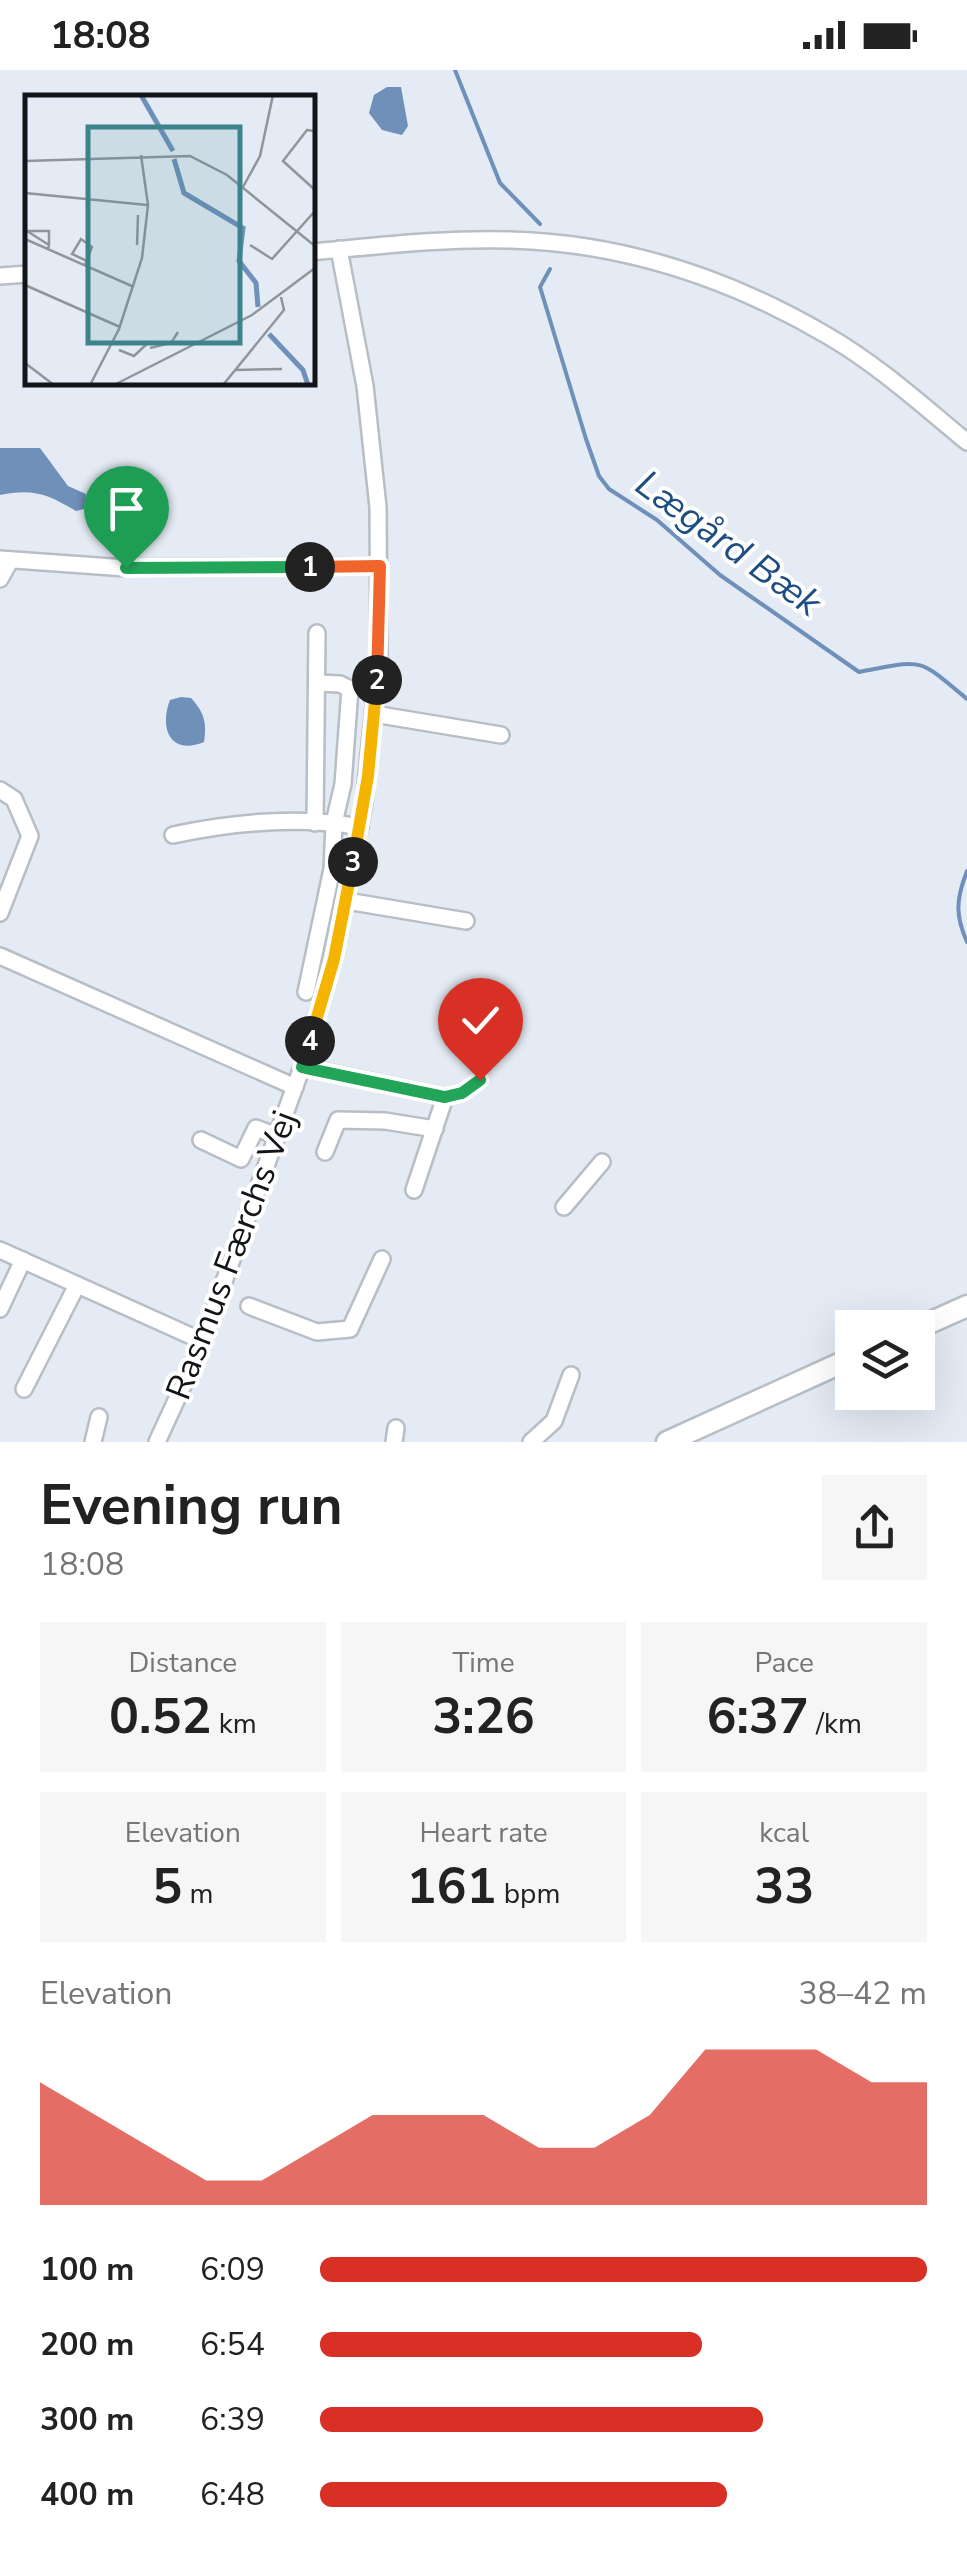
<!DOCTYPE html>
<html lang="en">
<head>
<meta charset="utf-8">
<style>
  body { margin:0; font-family:"Nunito Sans",sans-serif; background:#f6f6f6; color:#222; height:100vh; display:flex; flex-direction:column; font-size:38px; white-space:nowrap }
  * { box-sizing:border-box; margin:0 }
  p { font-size:32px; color:#767676 }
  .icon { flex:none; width:55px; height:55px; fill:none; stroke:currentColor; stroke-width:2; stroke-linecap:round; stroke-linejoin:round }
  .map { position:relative; height:1372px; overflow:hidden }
  .drawer { display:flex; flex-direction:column; background:#fff; flex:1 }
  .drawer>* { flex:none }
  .tools { position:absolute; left:835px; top:1240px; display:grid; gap:20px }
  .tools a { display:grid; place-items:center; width:100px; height:100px; border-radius:0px; background:#fff; box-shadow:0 10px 40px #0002; font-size:50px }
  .pin { position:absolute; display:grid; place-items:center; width:85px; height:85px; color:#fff; margin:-102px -42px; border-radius:50% 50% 50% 0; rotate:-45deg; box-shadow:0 0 10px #0007 }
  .pin .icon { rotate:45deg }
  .km { position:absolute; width:50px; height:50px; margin:-25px; border-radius:50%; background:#222; color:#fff; font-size:28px; line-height:50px; text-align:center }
  .round { display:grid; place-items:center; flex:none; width:105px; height:105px; border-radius:0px; background:#f6f6f6 }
  .head { display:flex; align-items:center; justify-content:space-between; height:170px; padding:0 40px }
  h1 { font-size:55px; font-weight:700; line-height:75px }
  .metrics { display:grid; grid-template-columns:repeat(3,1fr); gap:15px; height:170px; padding:10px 40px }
  .metrics div { display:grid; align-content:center; border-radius:0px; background:#f6f6f6; text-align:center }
  .metrics b { font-size:50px; font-weight:700 }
  .metrics small { font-size:28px; font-weight:400 }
  .metrics p { font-size:28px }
  .chart { height:280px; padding:20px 40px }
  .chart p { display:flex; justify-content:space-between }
  .chart svg { width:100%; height:180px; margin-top:10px; fill:#d93025; opacity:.7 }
  ul { padding:0 40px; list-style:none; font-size:32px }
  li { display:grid; grid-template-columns:160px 120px 1fr; align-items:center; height:75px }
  li i { height:25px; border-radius:12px; background:#d93025 }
  .status { display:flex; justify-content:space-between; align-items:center; height:70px; padding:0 50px; background:#fff; direction:ltr }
  .status svg { height:28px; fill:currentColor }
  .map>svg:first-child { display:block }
</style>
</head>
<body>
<div class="status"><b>18:08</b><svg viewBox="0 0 49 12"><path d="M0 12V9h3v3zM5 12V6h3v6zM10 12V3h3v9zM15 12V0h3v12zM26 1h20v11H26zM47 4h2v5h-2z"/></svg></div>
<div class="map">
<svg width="967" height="1372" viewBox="0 0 967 1372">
  <rect width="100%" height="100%" fill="#e4ebf4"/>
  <!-- water -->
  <g fill="#6e90b9">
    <path d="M387,17H401L408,56L402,65L382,60L369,43L374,25Z"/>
    <path d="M0,378H40L68,416L86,424L84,439L76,441C48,424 33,418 0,425Z"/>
    <path d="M181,627L191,628C204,642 207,653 204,672C170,686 159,658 170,630Z"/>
  </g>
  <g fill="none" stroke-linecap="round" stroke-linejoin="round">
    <!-- stream -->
    <g stroke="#6e90b9" stroke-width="4">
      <path d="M455,0L500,113L540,154"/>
      <path d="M550,199L540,217L586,369L599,406L609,419L657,450L720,505L859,602C924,590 916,586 967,629"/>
      <path d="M967,801C956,829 955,845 967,872"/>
    </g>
    <defs>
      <g id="minor">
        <path d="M312,182C378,176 444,168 510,170C623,173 731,209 828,266C878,295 922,335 967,372"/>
        <path d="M0,206L28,204"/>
        <path d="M0,489L126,498L380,496"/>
        <path d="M0,509L10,491"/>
        <path d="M374,644L501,665"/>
        <path d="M0,720L14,729L30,766L0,843"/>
        <path d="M315,753L317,563"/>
        <path d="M173,765C234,752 298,746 360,757"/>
        <path d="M347,831L466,851"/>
        <path d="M0,886L295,1017"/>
        <path d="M306,922L332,799L334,753L343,714L350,619L340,614L317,613"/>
        <path d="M302,997L445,1027L462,1023L480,1010"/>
        <path d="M201,1070L241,1089L256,1058L277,1066"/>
        <path d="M325,1082L338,1050L385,1051L435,1059"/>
        <path d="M414,1120L445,1027"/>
        <path d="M564,1137L602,1092"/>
        <path d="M0,1180L202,1271"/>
        <path d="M249,1236L317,1262L350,1259L382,1189"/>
        <path d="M0,1239L23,1190"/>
        <path d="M24,1319L77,1215"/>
        <path d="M93,1372L99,1347"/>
        <path d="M157,1372L198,1283L302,997L334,889L364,733L379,588L378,437L365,316L339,179"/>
        <path d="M394,1372L396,1358"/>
        <path d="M531,1372L554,1351L571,1305"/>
      </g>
      <g id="major">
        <path d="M918,1258L967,1236"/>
        <path d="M667,1372L852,1288"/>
      </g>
    </defs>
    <!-- minor casing -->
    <use href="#minor" stroke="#b7bec6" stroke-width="20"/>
    <!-- major casing -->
    <use href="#major" stroke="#b7bec6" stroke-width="25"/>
    <!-- minor -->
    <use href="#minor" stroke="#fff" stroke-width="15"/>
    <!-- major -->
    <use href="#major" stroke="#fff" stroke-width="20"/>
  </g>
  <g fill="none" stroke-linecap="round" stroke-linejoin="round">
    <defs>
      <path id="split-1" d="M126,498L310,497"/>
      <path id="split-2" d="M310,497L380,496L377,610"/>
      <path id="split-3" d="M353,792L368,706L377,610"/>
      <path id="split-4" d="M310,971L334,889L353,792"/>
      <path id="split-5" d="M310,971L302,997L310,999L445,1027L462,1023L480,1010"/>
    </defs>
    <!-- split-1 casing -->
    <use href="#split-1" stroke="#fff" stroke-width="20"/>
    <!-- split-2 casing -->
    <use href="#split-2" stroke="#fff" stroke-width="20"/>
    <!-- split-3 casing -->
    <use href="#split-3" stroke="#fff" stroke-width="20"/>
    <!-- split-4 casing -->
    <use href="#split-4" stroke="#fff" stroke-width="20"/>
    <!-- split-5 casing -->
    <use href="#split-5" stroke="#fff" stroke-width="20"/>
    <!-- split-1 -->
    <use href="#split-1" stroke="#22a559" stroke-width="12"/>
    <!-- split-2 -->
    <use href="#split-2" stroke="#f0652b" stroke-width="12"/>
    <!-- split-3 -->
    <use href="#split-3" stroke="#f5b400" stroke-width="12"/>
    <!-- split-4 -->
    <use href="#split-4" stroke="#f5b400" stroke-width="12"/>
    <!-- split-5 -->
    <use href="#split-5" stroke="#22a559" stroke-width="12"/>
  </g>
  <g text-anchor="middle" stroke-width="8" stroke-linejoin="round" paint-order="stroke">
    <!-- street labels -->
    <g font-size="35" fill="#121417" stroke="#fff">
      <text transform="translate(231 1185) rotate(-69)" y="12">Rasmus Færchs Vej</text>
    </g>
    <!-- water labels -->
    <g font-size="38" font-style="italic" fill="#1e4d82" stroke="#fff">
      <text transform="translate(729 473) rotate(36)" y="13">Lægård Bæk</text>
    </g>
  </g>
  <!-- overview -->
  <g transform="translate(25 25)">
    <rect width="290" height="290" fill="#e4ebf4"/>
    <path fill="none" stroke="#6e90b9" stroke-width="5" d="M116,0L148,56M149,64L159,98L218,133L214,166L231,188L233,212M244,239L278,275L283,290"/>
    <path fill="none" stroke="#90959c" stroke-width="2.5" d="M290,36L282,35L258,66L290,95M0,66L165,61L202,80L290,151M218,92L235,61L248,0M0,98L122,110M0,144L109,192M112,150L113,120M225,150L247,164L290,116M23,154L24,150V136H2L24,150M60,170L67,152L56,144L47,159L62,166M0,190L95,232M125,253L146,248L153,237M94,255L109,261L125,246M0,268L29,290M210,275L257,274M65,290L94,234L117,163L123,110L116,60M89,290L227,220L290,173M198,290L259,215L256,202"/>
    <path fill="#3c838c" fill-opacity="0.15" stroke="#3c838c" stroke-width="5" d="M63,32H215V248H63Z"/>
    <rect width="290" height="290" fill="none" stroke="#121417" stroke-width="5"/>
  </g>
</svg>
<div class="tools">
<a><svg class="icon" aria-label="layers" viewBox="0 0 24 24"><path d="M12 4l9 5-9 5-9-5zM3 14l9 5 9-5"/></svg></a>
</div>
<div class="pin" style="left:126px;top:498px;background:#1e9e55"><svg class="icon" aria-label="arrive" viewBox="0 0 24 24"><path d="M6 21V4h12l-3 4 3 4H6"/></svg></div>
<div class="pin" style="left:480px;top:1010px;background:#d93025"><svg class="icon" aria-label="check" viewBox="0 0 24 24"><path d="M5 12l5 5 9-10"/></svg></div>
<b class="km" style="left:310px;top:497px">1</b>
<b class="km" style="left:377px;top:610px">2</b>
<b class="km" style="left:353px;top:792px">3</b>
<b class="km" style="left:310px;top:971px">4</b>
</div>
<section class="drawer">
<div class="head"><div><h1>Evening run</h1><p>18:08</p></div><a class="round"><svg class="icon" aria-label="share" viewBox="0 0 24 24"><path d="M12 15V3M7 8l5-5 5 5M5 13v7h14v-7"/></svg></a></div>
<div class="metrics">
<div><p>Distance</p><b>0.52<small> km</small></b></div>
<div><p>Time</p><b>3:26</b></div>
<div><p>Pace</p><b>6:37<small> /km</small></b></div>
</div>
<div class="metrics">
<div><p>Elevation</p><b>5<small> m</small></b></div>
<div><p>Heart rate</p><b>161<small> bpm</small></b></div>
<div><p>kcal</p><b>33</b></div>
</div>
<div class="chart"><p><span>Elevation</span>38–42 m</p>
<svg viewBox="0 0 160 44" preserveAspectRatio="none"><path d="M0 44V14L10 22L20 30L30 38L40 38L50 30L60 22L70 22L80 22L90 30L100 30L110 22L120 6L130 6L140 6L150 14L160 14V44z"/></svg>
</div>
<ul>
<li><b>100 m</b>6:09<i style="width:100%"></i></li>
<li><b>200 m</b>6:54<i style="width:63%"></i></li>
<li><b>300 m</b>6:39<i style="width:73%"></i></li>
<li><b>400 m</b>6:48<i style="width:67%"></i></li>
</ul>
</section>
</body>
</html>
